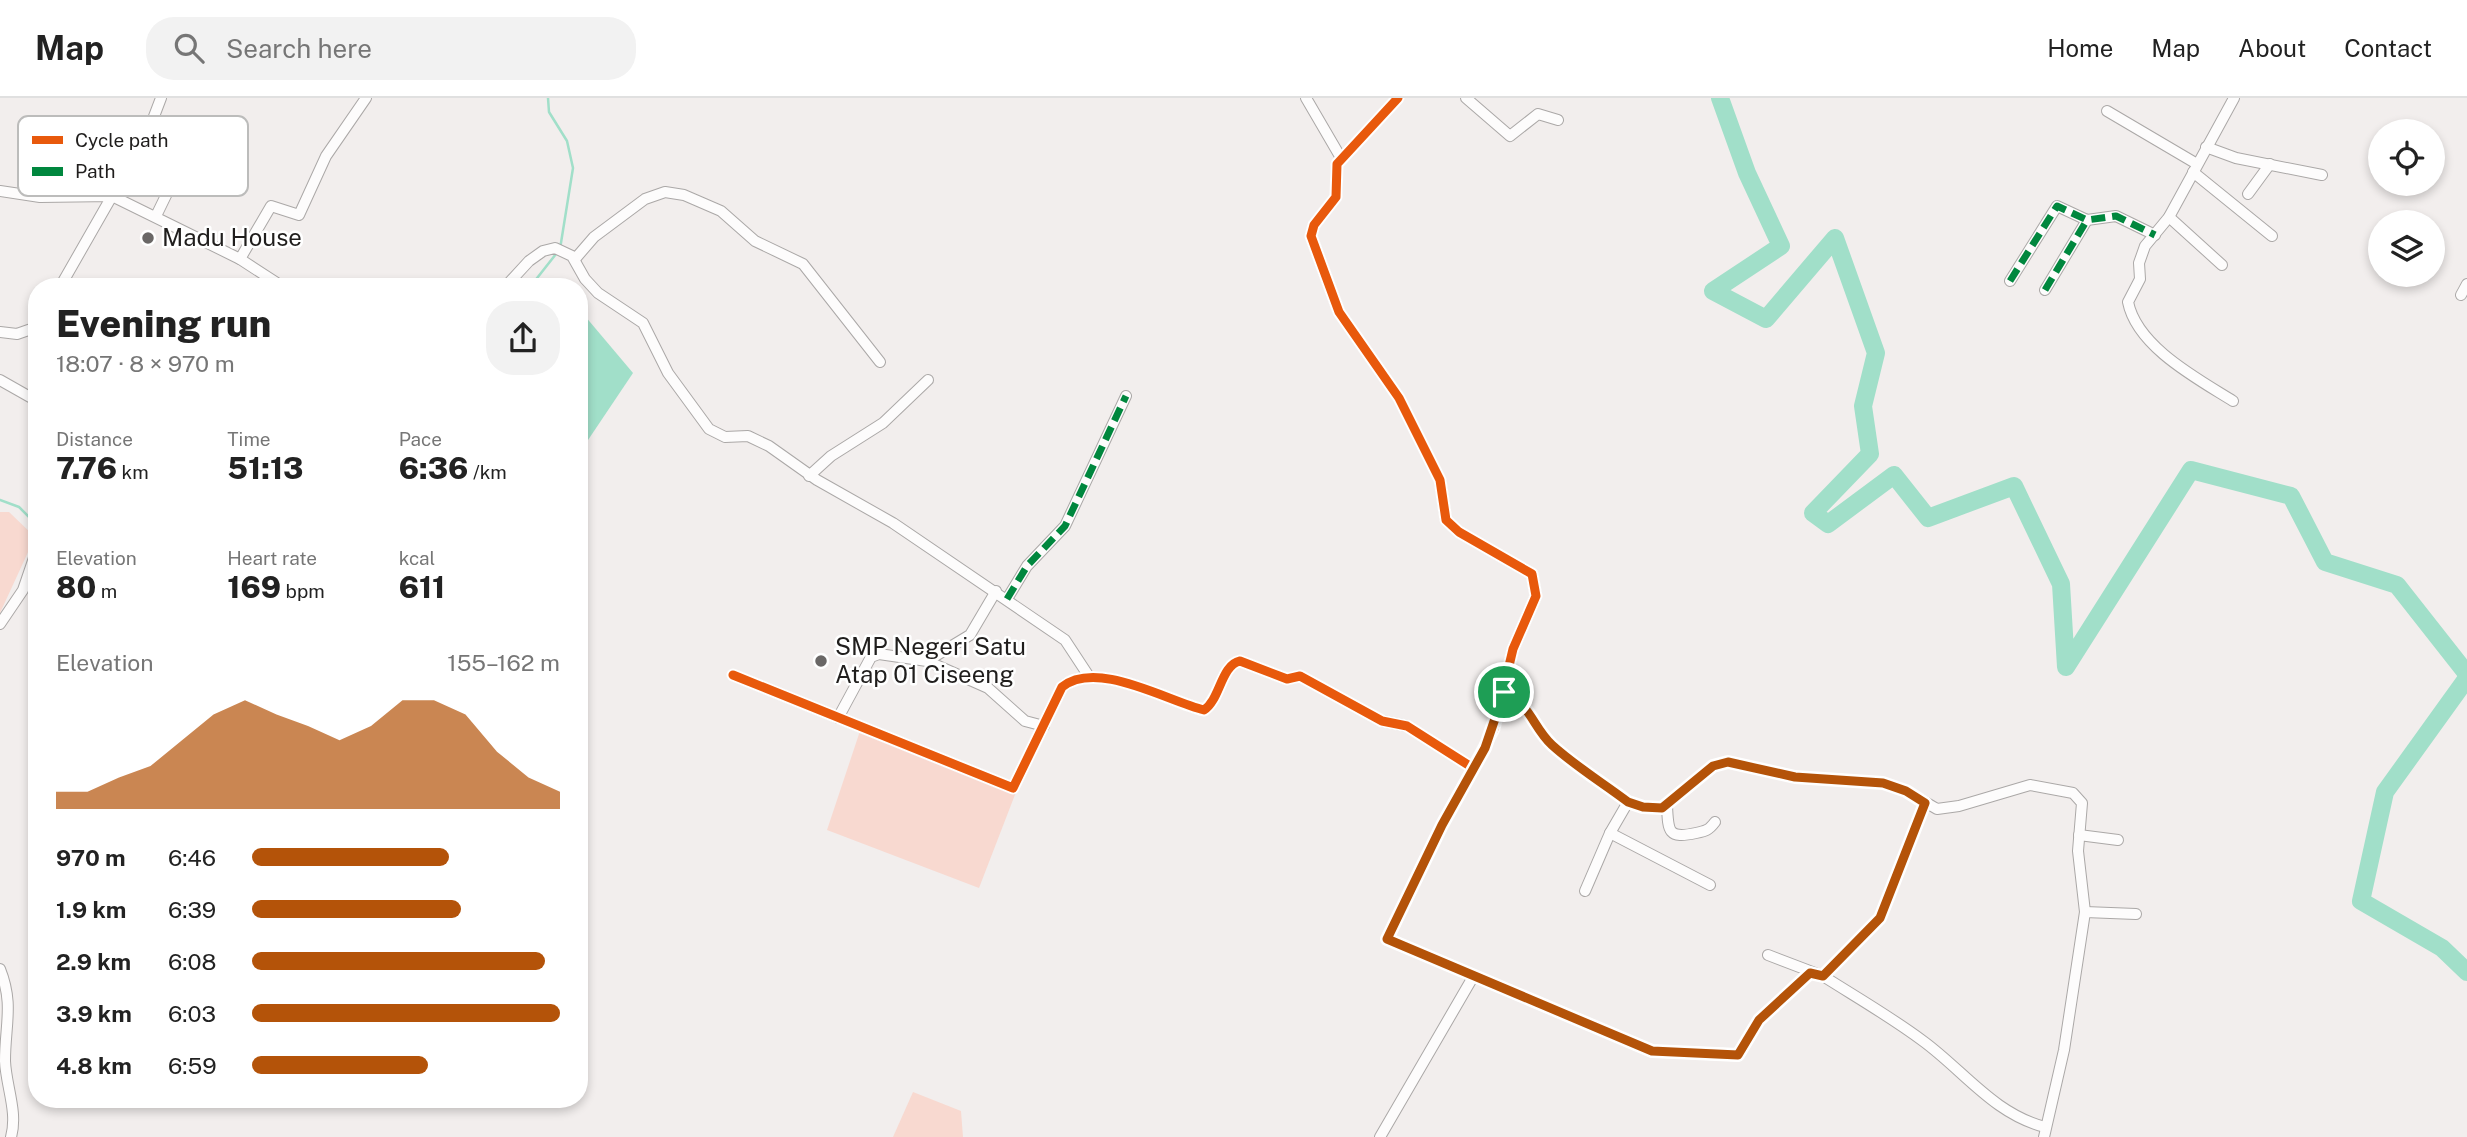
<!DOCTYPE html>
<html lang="en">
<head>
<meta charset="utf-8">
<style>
  body { margin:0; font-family:"Public Sans",sans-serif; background:#f2f2f2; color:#222; height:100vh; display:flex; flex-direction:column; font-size:26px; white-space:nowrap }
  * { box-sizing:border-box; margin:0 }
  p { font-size:23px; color:#767676 }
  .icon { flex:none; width:38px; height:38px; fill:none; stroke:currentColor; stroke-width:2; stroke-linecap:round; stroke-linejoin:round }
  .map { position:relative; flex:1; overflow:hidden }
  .sheet { position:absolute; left:28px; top:180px; width:560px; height:830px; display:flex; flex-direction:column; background:#fff; border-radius:28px; box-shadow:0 4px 10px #0003 }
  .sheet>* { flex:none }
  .tools { position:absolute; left:2368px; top:21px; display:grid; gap:14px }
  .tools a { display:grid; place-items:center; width:77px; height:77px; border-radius:50%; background:#fff; box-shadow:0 4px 10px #0003; font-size:35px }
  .pin { position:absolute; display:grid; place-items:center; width:60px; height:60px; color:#fff; margin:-30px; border:4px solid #fff; border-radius:50%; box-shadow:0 2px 7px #0007 }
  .round { display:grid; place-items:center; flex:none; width:74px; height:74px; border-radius:28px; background:#f2f2f2 }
  .head { display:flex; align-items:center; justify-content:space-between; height:119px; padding:0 28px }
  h1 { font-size:38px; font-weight:800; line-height:52px }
  .metrics { display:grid; grid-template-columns:repeat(3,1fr); gap:10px; height:119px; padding:7px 28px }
  .metrics div { display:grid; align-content:center }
  .metrics b { font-size:30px; font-weight:800 }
  .metrics small { font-size:19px; font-weight:400 }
  .metrics p { font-size:19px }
  .chart { height:196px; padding:14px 28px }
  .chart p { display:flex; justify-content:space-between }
  .chart svg { width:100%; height:126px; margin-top:7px; fill:#b45309; opacity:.7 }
  ul { padding:0 28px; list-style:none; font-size:23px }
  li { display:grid; grid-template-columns:112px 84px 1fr; align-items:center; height:52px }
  li i { height:18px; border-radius:9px; background:#b45309 }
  header { display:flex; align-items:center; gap:42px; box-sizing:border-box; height:98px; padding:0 35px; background:#fff; border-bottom:2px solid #e0e0e0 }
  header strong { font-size:33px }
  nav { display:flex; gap:38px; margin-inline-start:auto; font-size:24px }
  .search { width:490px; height:63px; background:#f2f2f2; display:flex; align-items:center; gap:18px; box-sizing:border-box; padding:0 24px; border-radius:28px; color:#767676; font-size:26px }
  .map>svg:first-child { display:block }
</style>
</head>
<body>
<header>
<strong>Map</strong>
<div class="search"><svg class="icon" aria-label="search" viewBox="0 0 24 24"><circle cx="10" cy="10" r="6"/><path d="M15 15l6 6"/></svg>Search here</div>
<nav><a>Home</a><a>Map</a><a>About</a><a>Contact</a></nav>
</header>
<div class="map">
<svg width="2467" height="1039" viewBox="0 0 2467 1039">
  <rect width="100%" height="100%" fill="#f2eeed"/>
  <!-- green -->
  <g fill="#f8d9d0">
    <path d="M0,414H9L35,439L0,515Z"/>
    <path d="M861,630L1016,694L979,790L827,732Z"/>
    <path d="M913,994L961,1013L963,1039H893Z"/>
  </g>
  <!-- water -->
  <path fill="#a1dfc9" d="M579,211L633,275L584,348L579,344Z"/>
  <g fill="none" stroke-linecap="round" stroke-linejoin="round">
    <!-- stream -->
    <g stroke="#a1dfc9" stroke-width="2.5">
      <path d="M548,0L549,14L567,43L573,70L560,151"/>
      <path d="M530,189L556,156"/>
      <path d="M0,402L19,409L37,427"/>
    </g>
    <!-- river -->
    <g stroke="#a1dfc9" stroke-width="18">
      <path d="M1720,0L1747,75L1781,148L1713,193L1766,221L1835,140L1876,255L1863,308L1870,356L1813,415L1828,426L1894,377L1928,420L2014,388L2061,486L2066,569L2191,372L2291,398L2325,464L2397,487L2467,576"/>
      <path d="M2467,580L2385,694L2361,803L2442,850L2467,874"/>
    </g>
    <defs>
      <g id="street">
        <path d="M1306,0L1341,60"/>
        <path d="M1398,0L1337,66L1336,99L1314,127L1311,138L1339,214L1399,300L1440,382L1446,422L1459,434L1532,476L1536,498L1513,551L1494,631L1442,727L1387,841L1652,953L1738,957L1759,922L1810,875"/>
        <path d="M1466,0L1510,38L1538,16L1558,22"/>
        <path d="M2107,13L2197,66"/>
        <path d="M2206,49L2236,60L2322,77"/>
        <path d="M2193,74L2272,138"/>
        <path d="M0,93L40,99L112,98L240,161L283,189"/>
        <path d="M2248,96L2270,66"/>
        <path d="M156,118L174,81L145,42L161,0"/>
        <path d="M2169,119L2222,167"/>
        <path d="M240,161L271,108L299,117L326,58L366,0"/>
        <path d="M575,161L594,139L645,101L665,94L684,97L721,113L755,143L803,166L880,264"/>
        <path d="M2010,183L2057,108L2087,122L2116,118L2155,137"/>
        <path d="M60,189L112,98"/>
        <path d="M505,189L529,163L543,153L555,150L572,158L585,181L598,195L643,225L668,275L709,331L725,339L748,338L769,348L817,382L893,425L1065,542L1090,580"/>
        <path d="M2045,192L2087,122"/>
        <path d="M2461,197L2467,186"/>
        <path d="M0,234L17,236L37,229"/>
        <path d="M0,282L37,303"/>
        <path d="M2233,303C2198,281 2137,249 2128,204L2140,181L2139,165L2145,148L2169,119L2234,0"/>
        <path d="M809,378L831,358L883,325L928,282"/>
        <path d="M1007,501L1027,468L1065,428L1126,298"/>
        <path d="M0,526L23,492L37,451"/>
        <path d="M927,563L988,590L1025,623L1044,628"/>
        <path d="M733,577L1013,690L1062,589C1097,561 1167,603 1204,612C1220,602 1221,567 1240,563L1287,581L1300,578L1382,623L1407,628L1473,670"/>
        <path d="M1504,594C1532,608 1532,628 1552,647C1574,668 1603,685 1628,704L1643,709L1662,710L1713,668L1728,664L1795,679L1883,685L1906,693L1937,711L1959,708L2030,687L2073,695L2082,705L2078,753L2085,814"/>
        <path d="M838,620L871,559L879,556L927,563L970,537L996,493"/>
        <path d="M1667,707C1668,734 1668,741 1696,735C1706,733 1709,732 1715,724"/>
        <path d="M1610,735L1710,787"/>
        <path d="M2079,737L2118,742"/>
        <path d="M1585,793L1610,735L1628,704"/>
        <path d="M1768,857L1823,878L1880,820L1925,705"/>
        <path d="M0,871C14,906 5,927 5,963C6,988 18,1014 11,1039"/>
        <path d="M1823,878C1856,899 1891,919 1923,943C1964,973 1994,1016 2045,1029"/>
        <path d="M1380,1039L1473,879"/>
        <path d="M2044,1039L2064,952L2085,814L2136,816"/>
      </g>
    </defs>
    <!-- street casing -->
    <use href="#street" stroke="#aba8a7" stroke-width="12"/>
    <!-- street -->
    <use href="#street" stroke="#fdfcfc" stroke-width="10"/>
    <!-- quiet -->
    <g stroke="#00873e" stroke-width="7" stroke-dasharray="14 7" stroke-linecap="butt">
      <path d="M2010,183L2057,108L2087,122L2116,118L2155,137"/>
      <path d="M2045,192L2087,122"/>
      <path d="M1007,501L1027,468L1065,428L1126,298"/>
    </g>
    <defs>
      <g id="cycleway">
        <path d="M1398,0L1337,66L1336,99L1314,127L1311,138L1339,214L1399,300L1440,382L1446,422L1459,434L1532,476L1536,498L1513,551L1494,631L1442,727L1387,841L1652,953L1738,957L1759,922L1810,875"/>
        <path d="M733,577L1013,690L1062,589C1097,561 1167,603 1204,612C1220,602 1221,567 1240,563L1287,581L1300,578L1382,623L1407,628L1473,670"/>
      </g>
    </defs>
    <!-- cycleway casing -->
    <use href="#cycleway" stroke="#fff" stroke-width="13"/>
    <!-- cycleway -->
    <use href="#cycleway" stroke="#e8590c" stroke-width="9"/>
  </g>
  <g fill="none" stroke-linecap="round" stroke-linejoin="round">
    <defs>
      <path id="route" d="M1504,594C1532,608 1532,628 1552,647C1575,668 1603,685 1628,704L1643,709L1662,710L1713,668L1728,664L1795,679L1883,685L1906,693L1925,705L1880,820L1823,878L1810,875L1759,922L1738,957L1652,953L1387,841L1442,727L1485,650Z"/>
    </defs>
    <!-- route casing -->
    <use href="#route" stroke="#fff" stroke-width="14"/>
    <!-- route -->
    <use href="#route" stroke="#b45309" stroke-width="9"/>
  </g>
  <!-- markers -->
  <g fill="#6a6766" stroke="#fff" stroke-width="2.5">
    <circle cx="148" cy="140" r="7"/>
    <circle cx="821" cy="563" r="7"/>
  </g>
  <g text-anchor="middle" stroke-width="5" stroke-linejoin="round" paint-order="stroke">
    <!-- poi labels -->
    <g font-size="24" fill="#201e1d" stroke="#fff" text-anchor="start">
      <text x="162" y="148">Madu House</text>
      <text x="835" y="557">SMP Negeri Satu<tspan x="835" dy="28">Atap 01 Ciseeng</tspan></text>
    </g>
  </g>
  <!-- legend -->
  <rect x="18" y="18" width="230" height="80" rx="10" fill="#fff" stroke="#bcbcbb" stroke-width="2"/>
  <rect x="32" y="38" width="31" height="8" fill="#e8590c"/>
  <rect x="32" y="69" width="31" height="9" fill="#00873e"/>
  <g font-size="19" fill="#201e1d">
    <text x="75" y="49">Cycle path</text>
    <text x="75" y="80">Path</text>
  </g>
</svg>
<div class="tools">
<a><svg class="icon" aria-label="locate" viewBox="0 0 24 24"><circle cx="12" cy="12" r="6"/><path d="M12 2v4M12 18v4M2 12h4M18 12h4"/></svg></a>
<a><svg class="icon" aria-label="layers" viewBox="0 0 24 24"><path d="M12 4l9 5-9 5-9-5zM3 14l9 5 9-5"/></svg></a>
</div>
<div class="pin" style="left:1504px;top:594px;background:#1e9e55"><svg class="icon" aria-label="arrive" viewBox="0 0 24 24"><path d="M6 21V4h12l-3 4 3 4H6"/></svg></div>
<section class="sheet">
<div class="head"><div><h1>Evening run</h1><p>18:07 · 8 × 970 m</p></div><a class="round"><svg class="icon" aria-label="share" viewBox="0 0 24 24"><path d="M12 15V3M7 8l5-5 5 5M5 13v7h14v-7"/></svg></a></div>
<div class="metrics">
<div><p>Distance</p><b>7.76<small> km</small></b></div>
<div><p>Time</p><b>51:13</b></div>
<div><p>Pace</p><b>6:36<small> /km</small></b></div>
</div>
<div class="metrics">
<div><p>Elevation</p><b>80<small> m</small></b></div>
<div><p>Heart rate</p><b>169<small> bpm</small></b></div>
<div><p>kcal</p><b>611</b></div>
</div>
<div class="chart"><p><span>Elevation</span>155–162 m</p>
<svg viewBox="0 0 160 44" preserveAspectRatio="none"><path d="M0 44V38L10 38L20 33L30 29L40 20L50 11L60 6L70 11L80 15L90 20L100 15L110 6L120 6L130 11L140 24L150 33L160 38V44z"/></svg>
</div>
<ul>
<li><b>970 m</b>6:46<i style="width:64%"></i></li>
<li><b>1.9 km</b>6:39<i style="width:68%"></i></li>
<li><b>2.9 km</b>6:08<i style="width:95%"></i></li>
<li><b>3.9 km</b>6:03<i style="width:100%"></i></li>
<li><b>4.8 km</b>6:59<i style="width:57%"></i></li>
</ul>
</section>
</div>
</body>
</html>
